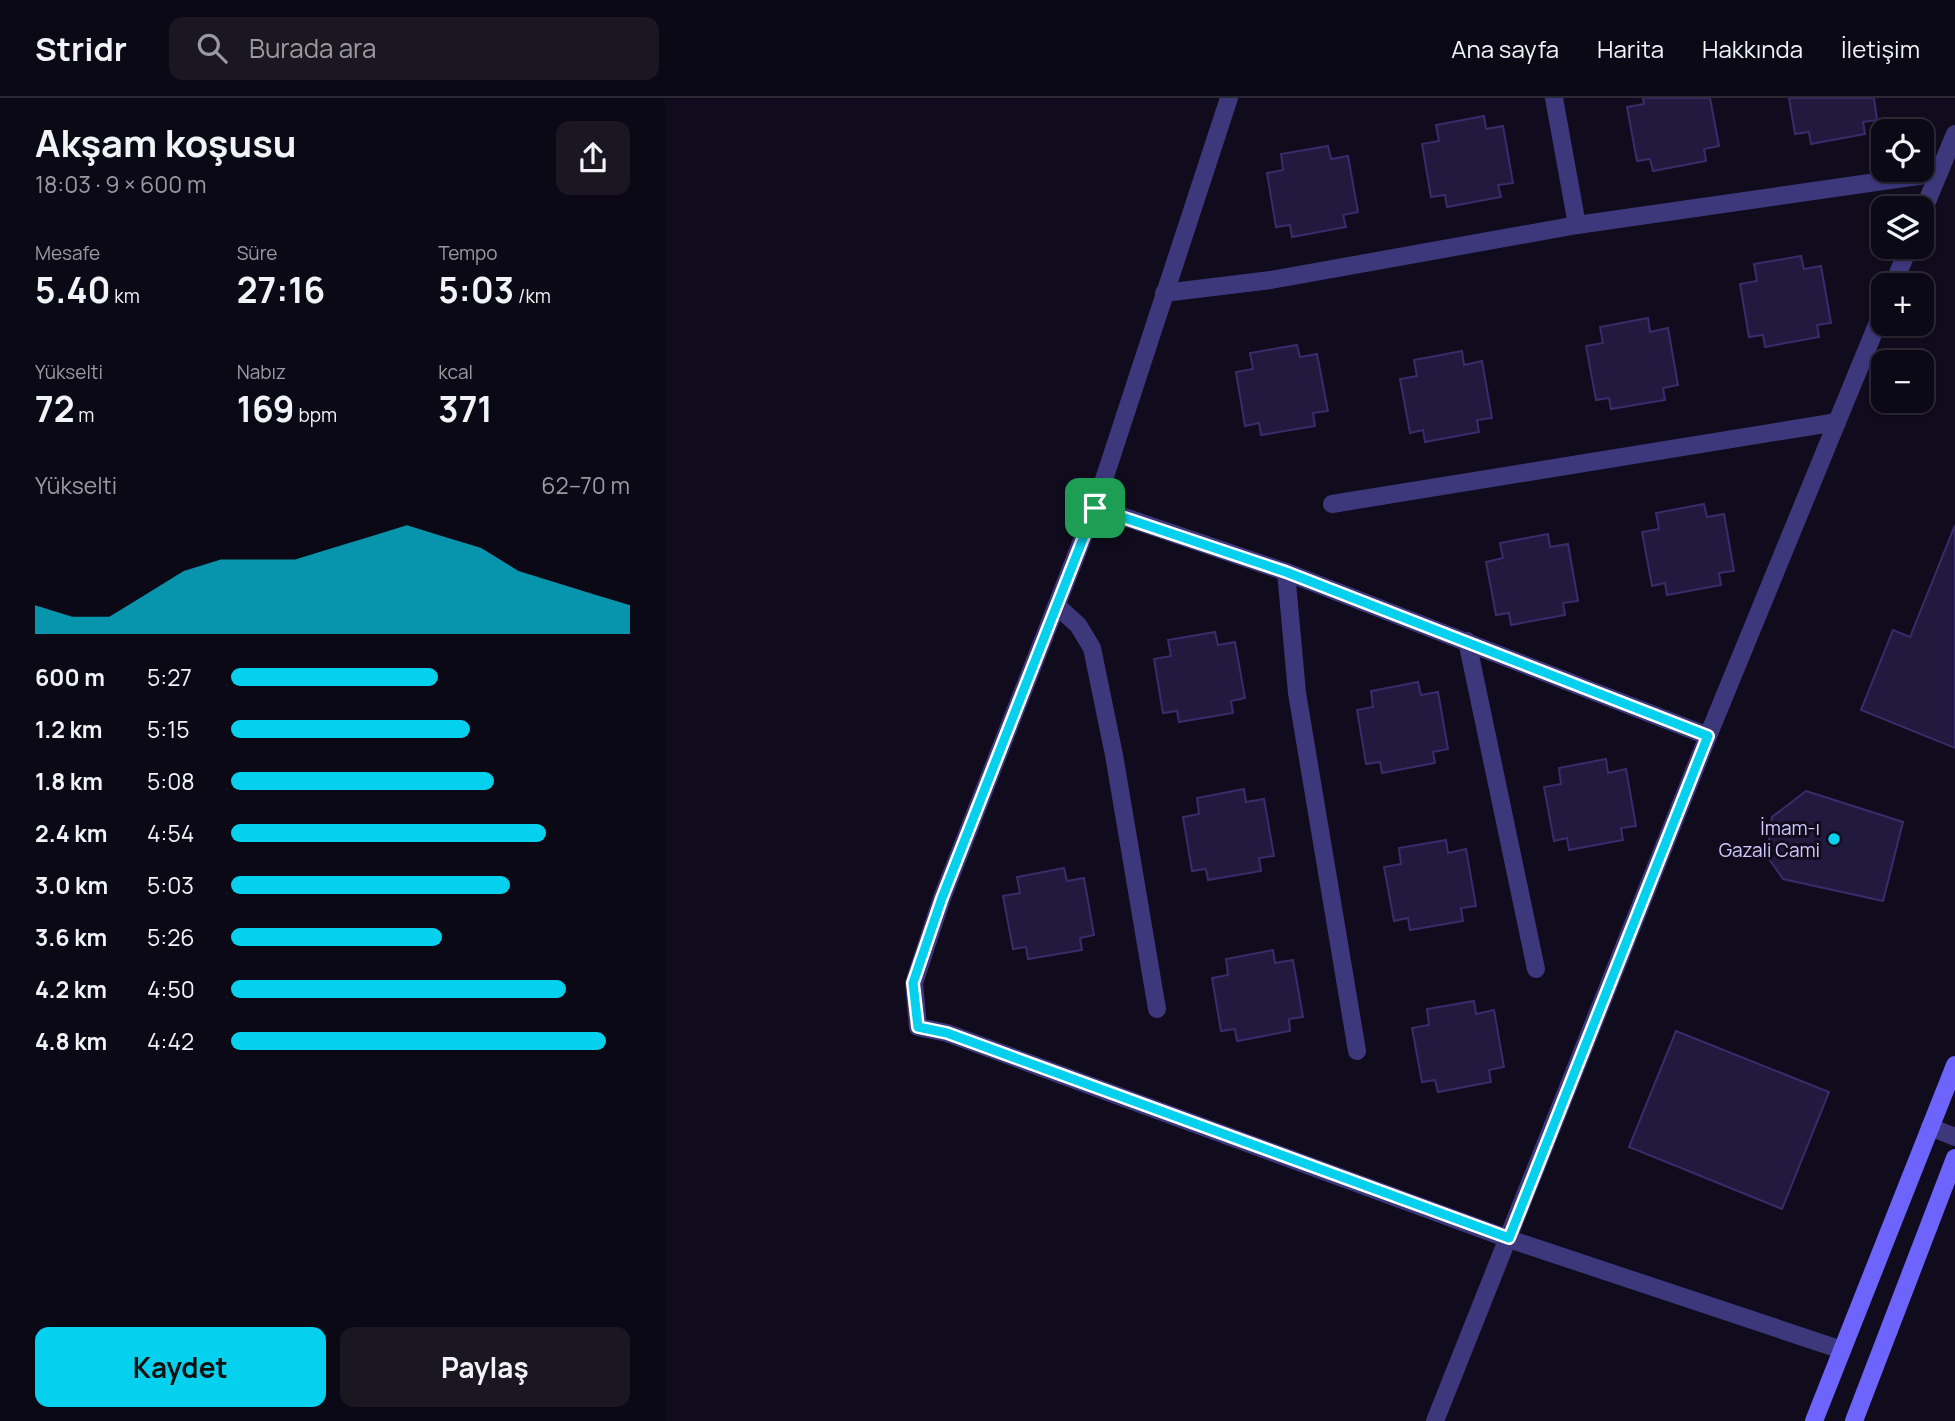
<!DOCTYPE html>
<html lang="tr">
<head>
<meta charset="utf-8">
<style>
  body { margin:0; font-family:Manrope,sans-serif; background:#1a1723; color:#f1f3f6; height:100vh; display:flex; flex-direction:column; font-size:26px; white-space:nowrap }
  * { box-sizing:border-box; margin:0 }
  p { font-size:23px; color:#9a9aa1 }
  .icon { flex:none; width:38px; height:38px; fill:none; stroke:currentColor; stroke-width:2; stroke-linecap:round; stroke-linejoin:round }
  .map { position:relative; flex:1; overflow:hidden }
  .details { display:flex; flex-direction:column; background:#0c0916; width:665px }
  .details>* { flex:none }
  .controls { position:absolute; left:1206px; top:21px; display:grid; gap:14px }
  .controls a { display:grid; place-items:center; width:63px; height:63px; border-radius:14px; background:#0c0916; box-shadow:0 2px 5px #0004,0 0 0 2px #2c2a35; font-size:35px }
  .pin { position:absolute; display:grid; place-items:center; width:60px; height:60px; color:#fff; margin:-30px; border-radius:14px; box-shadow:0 4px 10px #0006 }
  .round { display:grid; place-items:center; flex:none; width:74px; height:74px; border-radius:14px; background:#1a1723 }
  .overview { display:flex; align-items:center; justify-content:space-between; height:119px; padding:0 35px }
  h1 { font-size:38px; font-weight:700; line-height:52px }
  .figures { display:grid; grid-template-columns:repeat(3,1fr); gap:10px; height:119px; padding:7px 35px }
  .figures div { display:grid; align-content:center }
  .figures b { font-size:35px; font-weight:700 }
  .figures small { font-size:19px; font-weight:400 }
  .figures p { font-size:19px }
  .chart { height:196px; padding:14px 35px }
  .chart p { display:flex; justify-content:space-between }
  .chart svg { width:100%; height:126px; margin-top:7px; fill:#05d1ef; opacity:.7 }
  .action { display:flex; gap:14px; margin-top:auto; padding:14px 35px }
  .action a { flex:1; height:80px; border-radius:14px; background:#05d1ef; color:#111; font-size:28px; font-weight:700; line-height:80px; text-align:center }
  .action a+a { background:#1a1723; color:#f1f3f6 }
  ul { padding:0 35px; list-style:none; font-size:23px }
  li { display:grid; grid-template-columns:112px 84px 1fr; align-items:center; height:52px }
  li i { height:18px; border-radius:9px; background:#05d1ef }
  header { display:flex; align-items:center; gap:42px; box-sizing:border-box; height:98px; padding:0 35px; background:#0c0916; border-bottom:2px solid #2c2a35 }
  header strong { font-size:33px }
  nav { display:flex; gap:38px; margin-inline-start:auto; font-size:24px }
  .search { width:490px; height:63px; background:#1a1723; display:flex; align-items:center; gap:18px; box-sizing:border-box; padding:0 24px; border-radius:14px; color:#9a9aa1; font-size:26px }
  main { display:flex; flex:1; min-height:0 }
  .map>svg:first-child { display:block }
</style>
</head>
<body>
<header>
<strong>Stridr</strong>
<div class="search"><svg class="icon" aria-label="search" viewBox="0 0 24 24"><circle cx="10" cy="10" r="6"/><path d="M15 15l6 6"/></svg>Burada ara</div>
<nav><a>Ana sayfa</a><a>Harita</a><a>Hakkında</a><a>İletişim</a></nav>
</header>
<main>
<section class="details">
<div class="overview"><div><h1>Akşam koşusu</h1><p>18:03 · 9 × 600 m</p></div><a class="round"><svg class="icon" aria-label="share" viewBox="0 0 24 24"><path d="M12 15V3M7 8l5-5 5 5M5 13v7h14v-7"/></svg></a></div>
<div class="figures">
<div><p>Mesafe</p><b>5.40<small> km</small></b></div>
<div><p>Süre</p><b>27:16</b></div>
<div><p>Tempo</p><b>5:03<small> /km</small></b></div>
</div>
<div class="figures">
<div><p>Yükselti</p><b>72<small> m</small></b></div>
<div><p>Nabız</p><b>169<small> bpm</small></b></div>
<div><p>kcal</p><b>371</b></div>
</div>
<div class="chart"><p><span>Yükselti</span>62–70 m</p>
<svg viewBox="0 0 160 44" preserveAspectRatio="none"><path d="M0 44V34L10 38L20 38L30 30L40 22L50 18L60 18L70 18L80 14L90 10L100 6L110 10L120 14L130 22L140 26L150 30L160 34V44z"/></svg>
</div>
<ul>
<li><b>600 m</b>5:27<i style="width:52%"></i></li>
<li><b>1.2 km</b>5:15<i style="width:60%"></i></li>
<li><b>1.8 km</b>5:08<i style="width:66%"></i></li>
<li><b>2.4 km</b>4:54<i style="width:79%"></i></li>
<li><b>3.0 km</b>5:03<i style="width:70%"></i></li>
<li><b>3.6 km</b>5:26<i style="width:53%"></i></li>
<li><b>4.2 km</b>4:50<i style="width:84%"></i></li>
<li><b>4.8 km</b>4:42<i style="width:94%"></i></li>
</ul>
<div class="action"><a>Kaydet</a><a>Paylaş</a></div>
</section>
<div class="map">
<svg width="1290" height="1323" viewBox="0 0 1290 1323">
  <rect width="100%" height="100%" fill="#100c1e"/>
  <!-- building -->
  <g fill="#22193f" stroke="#3a2b6a" stroke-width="2">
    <path d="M978,0H1045L1054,48L1039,51L1041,63L988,73L985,61L972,63L962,9L979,6Z"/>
    <path d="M1124,0H1209L1212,22L1198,24L1200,36L1146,46L1144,34L1130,36Z"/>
    <path d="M819,18L821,31L838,28L848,85L833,87L836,99L782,109L780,97L766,99L757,46L774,43L771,27Z"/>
    <path d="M663,48L666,61L683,58L693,114L678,117L681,129L627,139L625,127L611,129L602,75L618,72L616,56Z"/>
    <path d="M1136,158L1139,171L1156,168L1166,225L1152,227L1154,239L1100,249L1098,237L1084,239L1075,186L1092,183L1089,166Z"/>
    <path d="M983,220L985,234L1003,230L1013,287L998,290L1000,302L946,311L944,300L931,302L921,248L938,245L935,229Z"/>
    <path d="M632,247L635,259L652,256L663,313L648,315L650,328L596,337L594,325L580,328L571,274L588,271L585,255Z"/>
    <path d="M797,253L799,267L817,263L827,320L812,322L814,334L760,344L758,332L745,335L735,281L752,278L749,262Z"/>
    <path d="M1039,406L1042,419L1059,416L1069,473L1054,475L1056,487L1002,497L1000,485L987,488L977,434L994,431L991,415Z"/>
    <path d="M1290,427V650L1196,612L1228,532L1245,539Z"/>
    <path d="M883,436L885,449L903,446L913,503L898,505L900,517L846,527L844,515L831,517L821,464L838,460L835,445Z"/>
    <path d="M550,534L553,547L570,544L580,600L566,603L568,615L514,624L512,613L498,615L489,561L506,558L503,542Z"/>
    <path d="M753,584L756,597L773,594L783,651L768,654L770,665L717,675L715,664L701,666L692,612L708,609L706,593Z"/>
    <path d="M941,661L943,675L961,671L971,728L956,730L958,742L904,752L902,740L889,743L879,689L896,686L894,670Z"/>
    <path d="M579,691L581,704L599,701L609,758L594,760L596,773L543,782L541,771L527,773L518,719L534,716L532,700Z"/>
    <path d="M1141,693L1238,724L1218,803L1118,781L1102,758L1107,719Z"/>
    <path d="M781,742L783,755L801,751L811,808L796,810L798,823L745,832L743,820L729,823L719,769L736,766L734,750Z"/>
    <path d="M399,770L402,783L419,780L429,837L415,840L417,852L363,861L361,849L348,851L338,798L355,795L352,779Z"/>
    <path d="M608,852L610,865L628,862L638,919L624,921L625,933L572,943L570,931L556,933L547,880L563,877L561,861Z"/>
    <path d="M809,903L811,916L829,912L839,969L824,972L826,984L773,994L770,982L757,984L747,930L764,927L762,911Z"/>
    <path d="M1011,933L1164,994L1117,1111L964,1049Z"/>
  </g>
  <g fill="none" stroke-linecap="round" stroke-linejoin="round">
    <!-- street -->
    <g stroke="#3d387c" stroke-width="18">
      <path d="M564,0L430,409L277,800L249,885L253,929L282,935L844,1141L1177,1252"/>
      <path d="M889,0L912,127"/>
      <path d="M1256,118L1290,36"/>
      <path d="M1228,187L1244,149"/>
      <path d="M499,195L606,182L912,127L1274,75"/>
      <path d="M667,406L1172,324"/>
      <path d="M430,409L621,474L1043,638"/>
      <path d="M621,474L632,595L692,953"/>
      <path d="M392,508L413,527L427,550L449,657L492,911"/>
      <path d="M802,543L871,871"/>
      <path d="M1265,1029L1290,1039"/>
      <path d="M770,1323L1043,638L1218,212"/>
    </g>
    <!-- secondary -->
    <g stroke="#6c64fc" stroke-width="18">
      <path d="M1149,1323L1290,967"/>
      <path d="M1189,1323L1290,1060"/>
    </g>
  </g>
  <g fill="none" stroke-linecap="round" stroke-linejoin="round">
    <defs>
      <path id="route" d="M430,410L621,474L1043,638L844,1140L282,935L253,929L248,885L277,800Z"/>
    </defs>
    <!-- route casing -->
    <use href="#route" stroke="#fff" stroke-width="14"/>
    <!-- route -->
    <use href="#route" stroke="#05d1ef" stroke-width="9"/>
  </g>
  <!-- markers -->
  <circle fill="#05d1ef" stroke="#100c1e" stroke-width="2.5" cx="1169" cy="741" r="7"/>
  <g text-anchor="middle" stroke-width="6" stroke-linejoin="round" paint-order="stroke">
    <!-- poi labels -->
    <g font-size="19" fill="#d2cbfe" stroke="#100c1e" text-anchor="end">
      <text x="1155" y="737">İmam-ı<tspan x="1155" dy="22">Gazali Cami</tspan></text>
    </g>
  </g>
</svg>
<div class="controls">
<a><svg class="icon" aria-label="locate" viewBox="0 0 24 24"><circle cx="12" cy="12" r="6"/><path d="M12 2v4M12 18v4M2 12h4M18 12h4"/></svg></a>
<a><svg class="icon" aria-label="layers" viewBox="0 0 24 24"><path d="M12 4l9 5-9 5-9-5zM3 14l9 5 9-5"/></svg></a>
<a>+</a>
<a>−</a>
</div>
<div class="pin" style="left:430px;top:410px;background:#1e9e55"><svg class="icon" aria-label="arrive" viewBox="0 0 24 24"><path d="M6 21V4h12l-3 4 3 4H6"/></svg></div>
</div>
</main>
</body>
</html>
